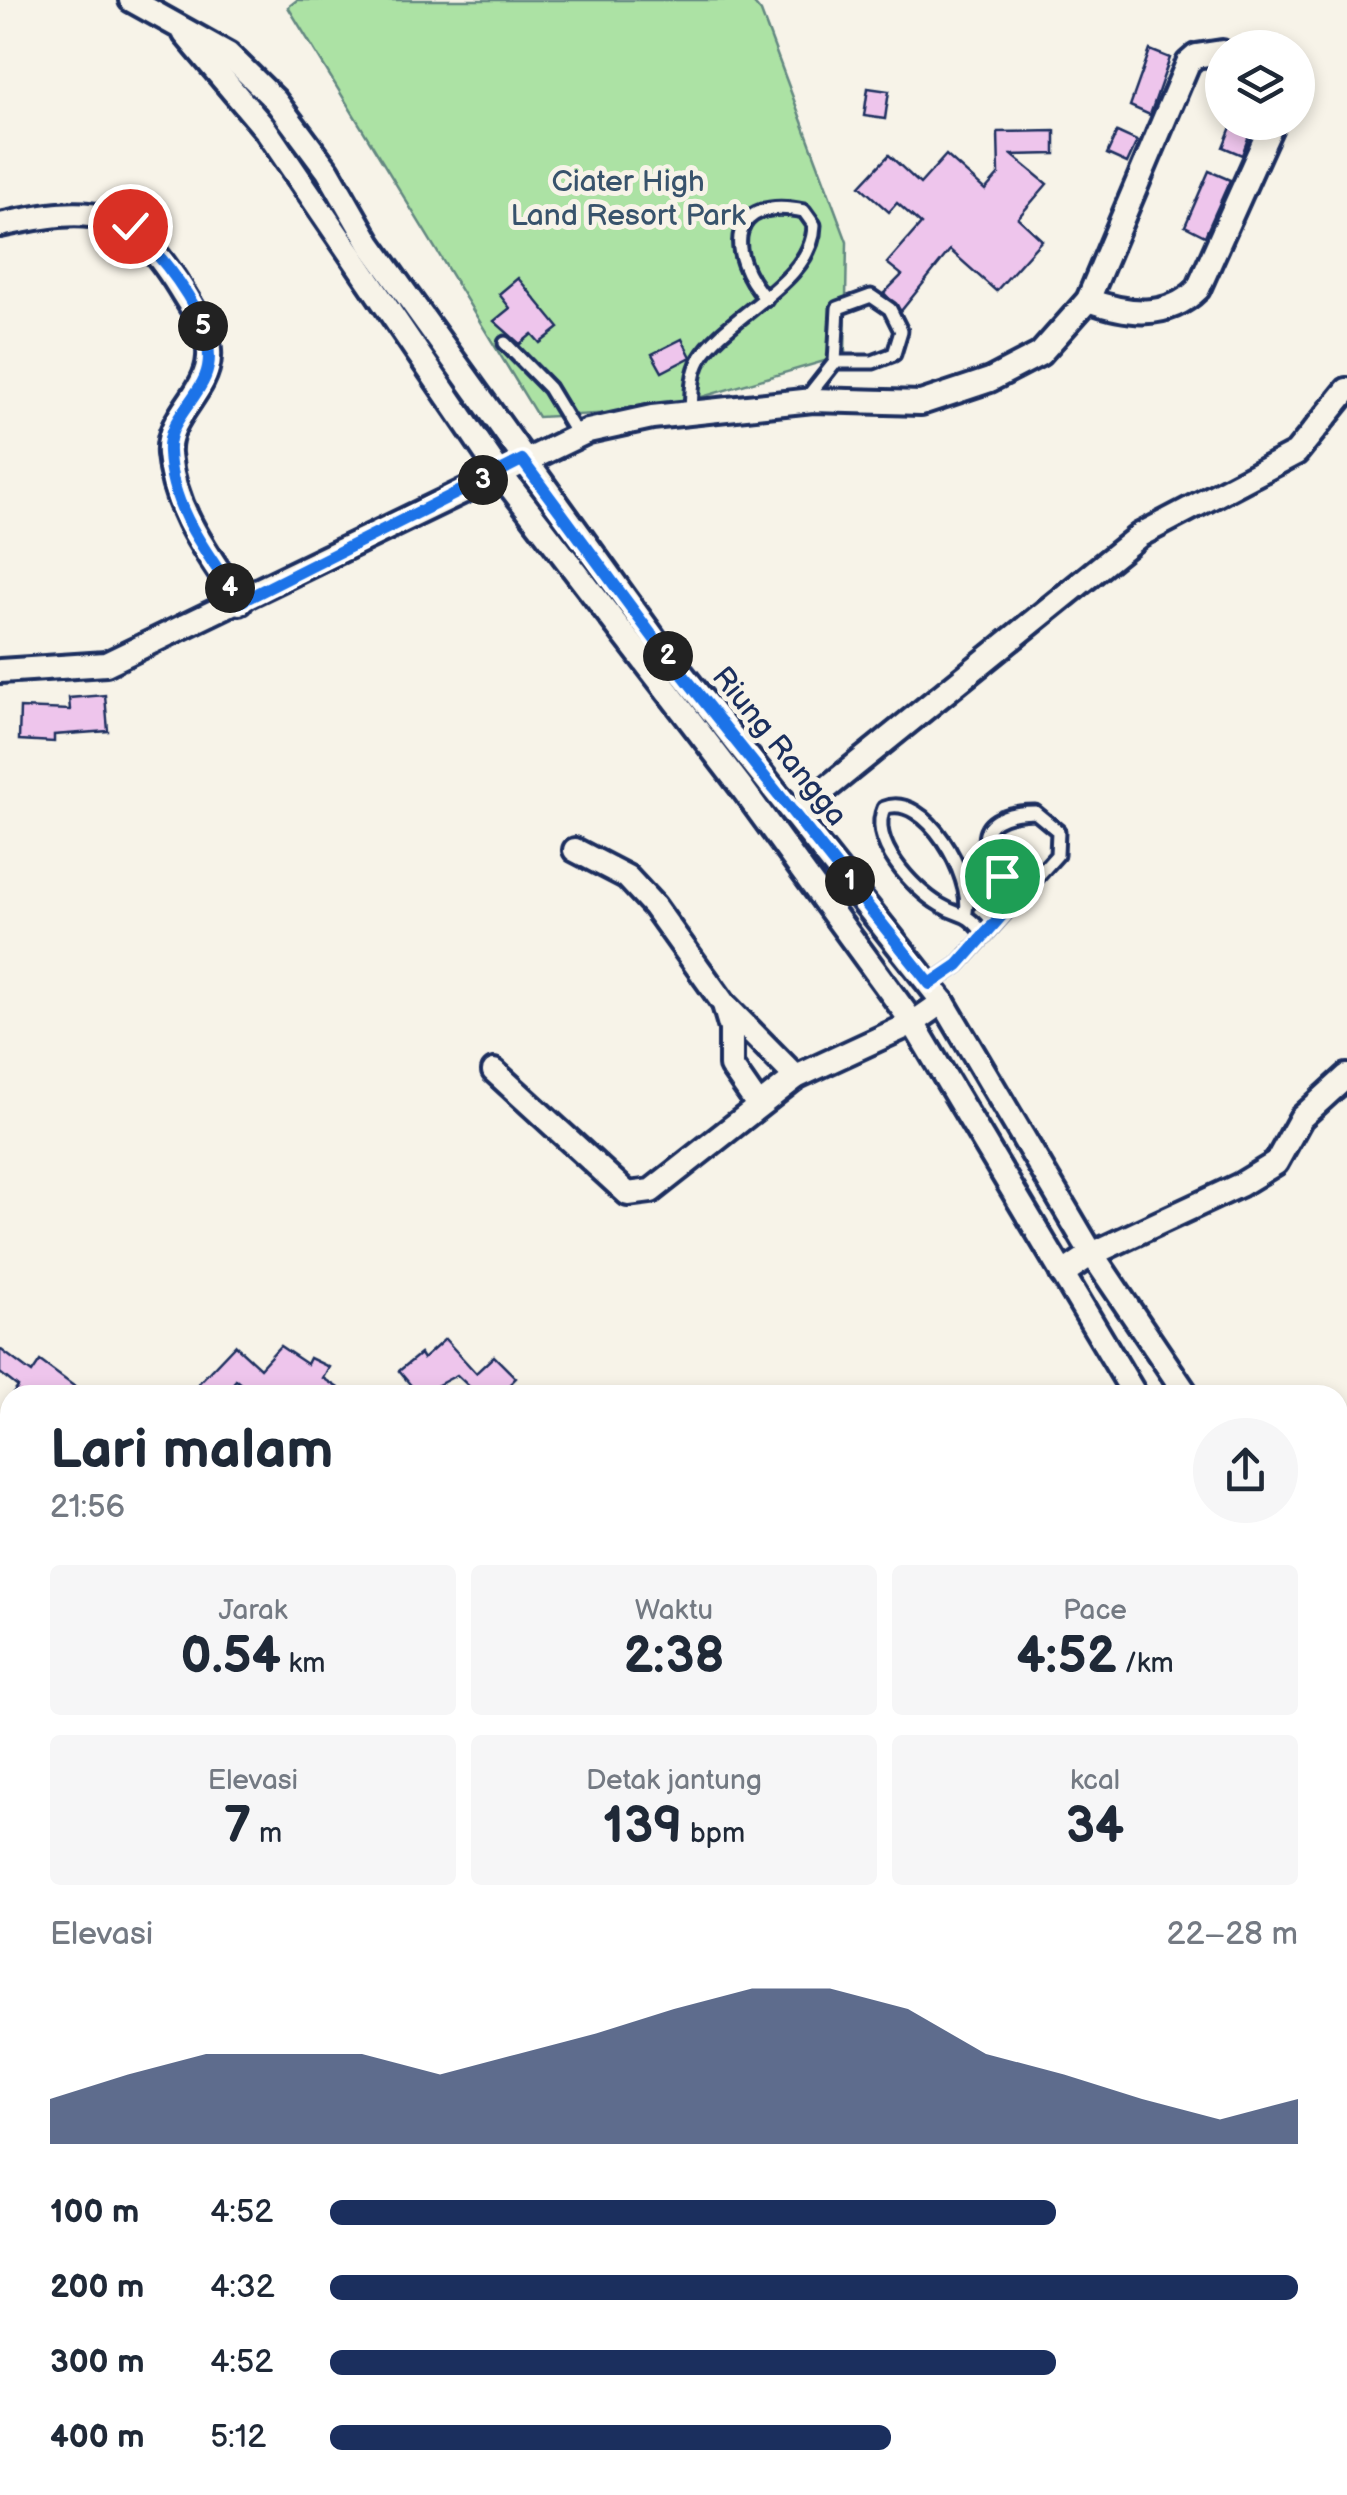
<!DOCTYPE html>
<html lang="id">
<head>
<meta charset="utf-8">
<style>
  body { margin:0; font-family:"Balsamiq Sans",sans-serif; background:#f6f6f7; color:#1f2937; height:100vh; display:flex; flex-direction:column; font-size:38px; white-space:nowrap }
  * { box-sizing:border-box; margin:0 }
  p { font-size:32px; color:#747a83 }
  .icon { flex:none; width:55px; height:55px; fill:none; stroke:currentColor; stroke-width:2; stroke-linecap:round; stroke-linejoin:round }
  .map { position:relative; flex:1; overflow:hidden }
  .details { position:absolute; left:0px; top:1385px; width:1348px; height:1110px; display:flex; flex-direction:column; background:#fff; border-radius:30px 30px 0 0; box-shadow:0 5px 15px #0003 }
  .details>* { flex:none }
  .tools { position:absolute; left:1205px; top:30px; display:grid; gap:20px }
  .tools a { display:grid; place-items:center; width:110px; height:110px; border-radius:50%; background:#fff; box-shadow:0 5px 15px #0003; font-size:50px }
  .pin { position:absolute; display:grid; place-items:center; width:85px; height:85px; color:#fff; margin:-42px; border:5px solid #fff; border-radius:50%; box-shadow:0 2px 10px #0007 }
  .km { position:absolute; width:50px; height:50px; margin:-25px; border-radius:50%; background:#222; color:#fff; font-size:28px; line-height:50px; text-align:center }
  .round { display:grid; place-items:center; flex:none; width:105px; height:105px; border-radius:52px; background:#f6f6f7 }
  .summary { display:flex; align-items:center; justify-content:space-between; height:170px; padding:0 50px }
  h1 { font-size:55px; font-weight:700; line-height:75px }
  .figures { display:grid; grid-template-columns:repeat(3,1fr); gap:15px; height:170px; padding:10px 50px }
  .figures div { display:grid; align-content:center; border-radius:10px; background:#f6f6f7; text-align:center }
  .figures b { font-size:50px; font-weight:700 }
  .figures small { font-size:28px; font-weight:400 }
  .figures p { font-size:28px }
  .chart { height:280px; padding:20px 50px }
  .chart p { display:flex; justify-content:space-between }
  .chart svg { width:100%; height:180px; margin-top:10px; fill:#1b2f5e; opacity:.7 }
  ul { padding:0 50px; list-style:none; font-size:32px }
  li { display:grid; grid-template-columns:160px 120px 1fr; align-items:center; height:75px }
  li i { height:25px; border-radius:12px; background:#1b2f5e }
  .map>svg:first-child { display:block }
</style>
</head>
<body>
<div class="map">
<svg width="1347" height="2495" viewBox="0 0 1347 2495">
  <rect width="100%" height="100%" fill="#f7f3e8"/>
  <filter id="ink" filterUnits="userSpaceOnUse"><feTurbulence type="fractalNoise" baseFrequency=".01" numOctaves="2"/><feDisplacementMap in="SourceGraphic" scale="20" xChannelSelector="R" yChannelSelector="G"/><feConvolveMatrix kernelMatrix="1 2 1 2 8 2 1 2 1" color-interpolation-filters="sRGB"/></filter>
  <g filter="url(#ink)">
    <!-- green -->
    <path fill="#ace2a4" stroke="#648881" stroke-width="2.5" d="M297,0H751L761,12L847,242L845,355L654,411L538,417L288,7Z"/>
    <!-- building -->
    <g fill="#eec5ec" stroke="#1b2f5e" stroke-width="2.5">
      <path d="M1150,50L1170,58L1150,115L1130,106Z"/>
      <path d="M868,88L889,91L885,119L864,116Z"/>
      <path d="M1233,122H1254L1242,155L1223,147Z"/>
      <path d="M1055,131V154L1012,155L1047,184L1018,218L1042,240L996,291L950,250L901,311L884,293L902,275L887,263L921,224L897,203L889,212L860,186L889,155L920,184L946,155L985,190L999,174L998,132Z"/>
      <path d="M1117,132L1137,141L1127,163L1107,154Z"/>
      <path d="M1209,171L1230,180L1205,236L1185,226Z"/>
      <path d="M518,278L559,328L540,343L532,334L520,344L494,321L510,308L499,294Z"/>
      <path d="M682,339L691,357L662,372L652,354Z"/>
      <path d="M105,695L108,731L54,735V742L19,740L20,708L70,710L69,698Z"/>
      <path d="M445,1339L476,1373L494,1356L516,1378L499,1395H478L457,1375L419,1395L399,1371L420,1354L423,1359Z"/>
      <path d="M235,1345L260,1368L280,1346L307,1364L310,1358L329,1367L323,1378L349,1395H254L236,1380L223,1395H209L197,1385Z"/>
      <path d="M0,1349L32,1373L40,1361L86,1395H12L18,1387L0,1373Z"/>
    </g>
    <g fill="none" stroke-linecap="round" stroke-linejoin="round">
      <defs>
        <g id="lane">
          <path d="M505,343L549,388L578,436"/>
          <path d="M805,400L835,362L838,308L871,296L890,309L901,331L894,354L873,362H835"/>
          <path d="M691,413C692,395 691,375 700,359C726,315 813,283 814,225L804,211C729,195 724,252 766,299"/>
          <path d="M966,912C973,878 926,791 884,808C869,842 912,888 940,905C963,919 964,909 984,934"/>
          <path d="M930,984L958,965L1057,855L1058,831L1035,812C964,813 977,860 1024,890"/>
        </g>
        <g id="street">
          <path d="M131,0L228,54L275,100L328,171L370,244L656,641L943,1002L1092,1254L1187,1395"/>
          <path d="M185,34L266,130L499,472L742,788L913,1023L1135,1395"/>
          <path d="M0,225C97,204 132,207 184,295C195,313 211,334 209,357C207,394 166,416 169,454C174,512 209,555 240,603"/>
          <path d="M1088,300C1126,314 1167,320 1198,289L1273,122"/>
          <path d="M0,671L106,664L588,431L652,417L813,400L921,403L990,380L1040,354L1088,300L1188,63L1196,56L1222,52"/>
          <path d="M796,813L1140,535L1296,453L1347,390"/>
          <path d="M575,850L627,877L654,906L724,1004L796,1077"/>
          <path d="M725,1008L731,1029V1066L758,1105"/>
          <path d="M494,1071L628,1194L651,1191L796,1077L913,1023L943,1002"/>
          <path d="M1062,1274L1092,1254L1240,1185L1276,1163L1301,1118L1347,1076"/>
          <path d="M0,1469L10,1477"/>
          <path d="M1338,1567L1347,1578"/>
          <path d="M0,1607L10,1613"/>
          <path d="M1338,1626L1347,1636"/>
          <path d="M0,1776L10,1767"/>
          <path d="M0,2430L10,2436"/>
          <path d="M88,2485L108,2495"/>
          <path d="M710,2495L716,2485"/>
        </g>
        <g id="primary">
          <path d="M1338,1686L1347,1674"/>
          <path d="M982,2495L984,2485"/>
        </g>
      </defs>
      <!-- lane casing -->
      <use href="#lane" stroke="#1b2f5e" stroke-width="19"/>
      <!-- street casing -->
      <use href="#street" stroke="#1b2f5e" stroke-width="30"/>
      <!-- primary casing -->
      <use href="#primary" stroke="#1b2f5e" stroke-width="42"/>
      <!-- lane -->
      <use href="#lane" stroke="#f7f3e8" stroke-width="11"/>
      <!-- street -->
      <use href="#street" stroke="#f7f3e8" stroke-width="22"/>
      <!-- primary -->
      <use href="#primary" stroke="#f8e281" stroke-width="35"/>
    </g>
  </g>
  <g fill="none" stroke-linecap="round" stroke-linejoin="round" filter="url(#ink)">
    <defs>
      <path id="route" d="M130,226C163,257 225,329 205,377C194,403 167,422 169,452C171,511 209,555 240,602L522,460L656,641L930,984L958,965L1024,890L1002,876"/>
    </defs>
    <!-- route casing -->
    <use href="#route" stroke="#fff" stroke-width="20"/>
    <!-- route -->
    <use href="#route" stroke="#1a73e8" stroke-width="12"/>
  </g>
  <g text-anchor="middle" stroke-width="10" stroke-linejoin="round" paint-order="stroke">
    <!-- park labels -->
    <g font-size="30" fill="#38536c" stroke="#f7f3e8">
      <text x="628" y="191">Ciater High<tspan x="628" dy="34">Land Resort Park</tspan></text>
    </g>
    <!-- street labels -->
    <g font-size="30" fill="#1b2f5e" stroke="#f7f3e8">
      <text transform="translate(780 746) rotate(51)" y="10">Riung Rangga</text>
    </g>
  </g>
</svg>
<div class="tools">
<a><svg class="icon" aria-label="layers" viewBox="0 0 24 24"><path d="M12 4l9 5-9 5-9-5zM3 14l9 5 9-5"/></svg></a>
</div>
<div class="pin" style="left:1002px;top:876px;background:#1e9e55"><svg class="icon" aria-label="arrive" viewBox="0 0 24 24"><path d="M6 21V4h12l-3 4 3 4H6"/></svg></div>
<div class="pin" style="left:130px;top:226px;background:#d93025"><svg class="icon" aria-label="check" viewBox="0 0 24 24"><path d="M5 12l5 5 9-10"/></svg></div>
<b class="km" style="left:850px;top:881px">1</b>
<b class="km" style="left:668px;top:656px">2</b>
<b class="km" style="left:483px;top:480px">3</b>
<b class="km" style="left:230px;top:588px">4</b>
<b class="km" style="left:203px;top:326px">5</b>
<section class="details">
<div class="summary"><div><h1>Lari malam</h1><p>21:56</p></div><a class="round"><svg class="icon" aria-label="share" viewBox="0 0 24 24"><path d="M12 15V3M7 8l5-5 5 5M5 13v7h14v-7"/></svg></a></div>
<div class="figures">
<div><p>Jarak</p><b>0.54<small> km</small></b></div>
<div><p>Waktu</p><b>2:38</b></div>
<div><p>Pace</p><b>4:52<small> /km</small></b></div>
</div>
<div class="figures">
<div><p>Elevasi</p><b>7<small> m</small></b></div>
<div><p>Detak jantung</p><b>139<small> bpm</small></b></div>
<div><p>kcal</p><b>34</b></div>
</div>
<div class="chart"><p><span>Elevasi</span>22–28 m</p>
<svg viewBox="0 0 160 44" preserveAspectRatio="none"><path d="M0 44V33L10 27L20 22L30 22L40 22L50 27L60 22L70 17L80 11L90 6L100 6L110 11L120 22L130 27L140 33L150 38L160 33V44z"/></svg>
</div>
<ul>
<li><b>100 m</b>4:52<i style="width:75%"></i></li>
<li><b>200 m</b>4:32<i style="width:100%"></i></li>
<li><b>300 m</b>4:52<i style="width:75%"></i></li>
<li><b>400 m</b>5:12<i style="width:58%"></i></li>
</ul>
</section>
</div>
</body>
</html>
